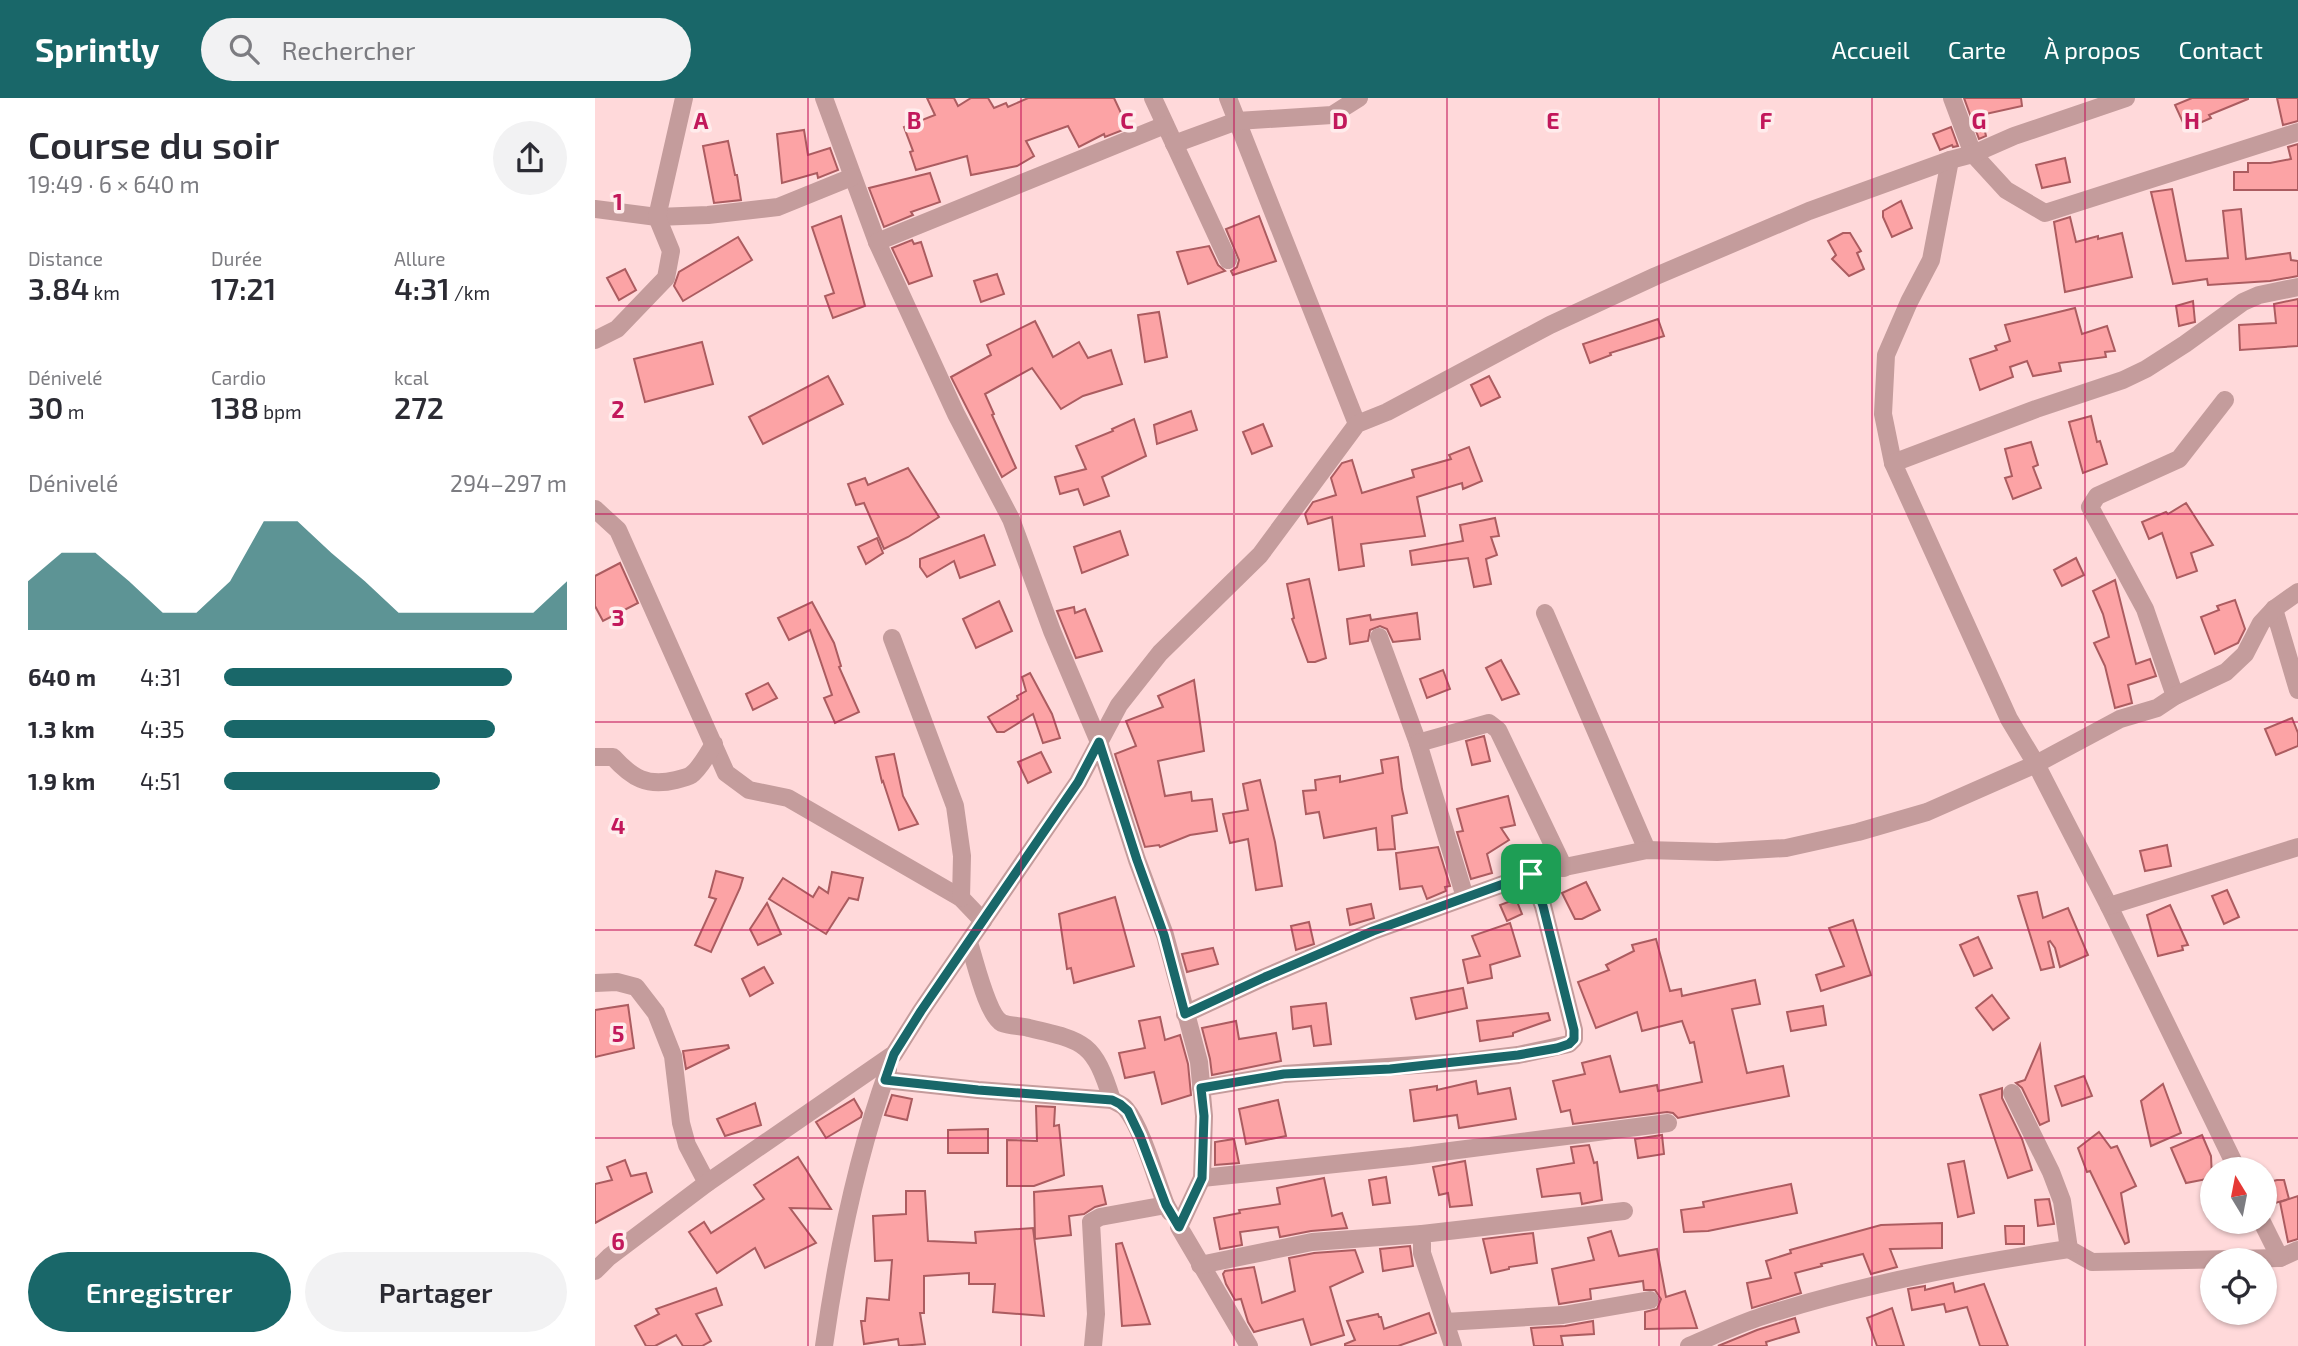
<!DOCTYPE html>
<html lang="fr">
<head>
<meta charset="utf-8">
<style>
  body { margin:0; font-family:"Exo 2",sans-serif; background:#f2f2f3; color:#2b2b33; height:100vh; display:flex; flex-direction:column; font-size:26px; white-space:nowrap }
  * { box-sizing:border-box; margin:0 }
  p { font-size:23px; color:#7c7c81 }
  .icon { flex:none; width:38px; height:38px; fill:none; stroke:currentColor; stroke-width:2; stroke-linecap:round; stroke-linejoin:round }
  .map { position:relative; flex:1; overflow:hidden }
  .panel { display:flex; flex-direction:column; background:#fff; width:595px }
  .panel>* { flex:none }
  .needle { width:46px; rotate:350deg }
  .tools { position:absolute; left:1605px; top:1059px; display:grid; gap:14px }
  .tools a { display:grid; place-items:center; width:77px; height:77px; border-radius:50%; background:#fff; box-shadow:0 2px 5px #0004; font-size:35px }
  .pin { position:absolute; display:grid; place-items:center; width:60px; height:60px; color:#fff; margin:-30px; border-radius:14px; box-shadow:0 4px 10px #0006 }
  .round { display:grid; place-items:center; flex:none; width:74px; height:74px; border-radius:37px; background:#f2f2f3 }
  .summary { display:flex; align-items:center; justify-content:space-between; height:119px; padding:0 28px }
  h1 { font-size:38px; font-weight:600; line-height:52px }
  .figures { display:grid; grid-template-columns:repeat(3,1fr); gap:10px; height:119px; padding:7px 28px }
  .figures div { display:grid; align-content:center }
  .figures b { font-size:30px; font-weight:600 }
  .figures small { font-size:19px; font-weight:400 }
  .figures p { font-size:19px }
  .chart { height:196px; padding:14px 28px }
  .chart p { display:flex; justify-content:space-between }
  .chart svg { width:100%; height:126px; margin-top:7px; fill:#196769; opacity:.7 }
  .primary-button { display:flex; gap:14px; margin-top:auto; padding:14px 28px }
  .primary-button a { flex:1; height:80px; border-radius:42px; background:#196769; color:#fff; font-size:28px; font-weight:600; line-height:80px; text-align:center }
  .primary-button a+a { background:#f2f2f3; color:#2b2b33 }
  ul { padding:0 28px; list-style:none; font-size:23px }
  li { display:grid; grid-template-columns:112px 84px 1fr; align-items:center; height:52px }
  li i { height:18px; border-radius:9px; background:#196769 }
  header { display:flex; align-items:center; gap:42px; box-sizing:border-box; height:98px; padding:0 35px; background:#196769; color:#fff }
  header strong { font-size:33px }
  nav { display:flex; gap:38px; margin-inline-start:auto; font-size:24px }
  .search { width:490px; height:63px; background:#f2f2f3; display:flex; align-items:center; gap:18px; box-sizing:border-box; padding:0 24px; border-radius:38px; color:#7c7c81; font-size:26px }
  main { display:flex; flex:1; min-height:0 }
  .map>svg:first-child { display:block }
</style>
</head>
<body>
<header>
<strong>Sprintly</strong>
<div class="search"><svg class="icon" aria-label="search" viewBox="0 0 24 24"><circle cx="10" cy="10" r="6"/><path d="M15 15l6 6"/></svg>Rechercher</div>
<nav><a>Accueil</a><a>Carte</a><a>À propos</a><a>Contact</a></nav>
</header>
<main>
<section class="panel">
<div class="summary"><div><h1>Course du soir</h1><p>19:49 · 6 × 640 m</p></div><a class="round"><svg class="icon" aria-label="share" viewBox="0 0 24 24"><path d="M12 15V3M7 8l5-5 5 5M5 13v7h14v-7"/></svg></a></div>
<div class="figures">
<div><p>Distance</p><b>3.84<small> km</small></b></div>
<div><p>Durée</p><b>17:21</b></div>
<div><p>Allure</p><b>4:31<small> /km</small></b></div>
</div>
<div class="figures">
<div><p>Dénivelé</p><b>30<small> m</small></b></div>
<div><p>Cardio</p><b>138<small> bpm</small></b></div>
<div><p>kcal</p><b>272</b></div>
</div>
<div class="chart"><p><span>Dénivelé</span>294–297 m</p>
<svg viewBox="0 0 160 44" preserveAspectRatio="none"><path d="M0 44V27L10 17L20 17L30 27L40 38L50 38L60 27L70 6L80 6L90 17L100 27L110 38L120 38L130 38L140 38L150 38L160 27V44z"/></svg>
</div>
<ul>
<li><b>640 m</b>4:31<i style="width:84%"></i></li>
<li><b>1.3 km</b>4:35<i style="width:79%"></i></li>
<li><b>1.9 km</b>4:51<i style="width:63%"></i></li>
</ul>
<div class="primary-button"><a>Enregistrer</a><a>Partager</a></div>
</section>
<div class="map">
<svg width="1703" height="1248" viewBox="0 0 1703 1248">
  <rect width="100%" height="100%" fill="#ffd9da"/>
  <!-- building -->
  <g fill="#fca3a5" stroke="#ac5c60" stroke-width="2">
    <path d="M332,0H359L363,8L376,0H393L399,10L411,5L413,9L433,0H519L533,30L510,39L509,36L484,49L473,28L431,43L439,58L422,68L376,77L372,58L321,72L315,54L318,53L309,29L340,17Z"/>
    <path d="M1369,0H1426L1427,8L1386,17L1391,38L1384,41Z"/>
    <path d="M1597,0H1653V1L1614,17L1616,20L1591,31L1580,7Z"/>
    <path d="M1682,0H1703V23L1688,27Z"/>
    <path d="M1356,29L1363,48L1358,49L1357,47L1345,52L1338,36Z"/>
    <path d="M209,32L213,57L235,50L243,72L223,80L222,75L187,85L182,36Z"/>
    <path d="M133,43L140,77H142L146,102L119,105L108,48Z"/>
    <path d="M1703,46V92H1639V74H1653V65H1675L1696,61L1693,49Z"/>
    <path d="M1470,60L1475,84L1447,90L1441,67Z"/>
    <path d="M335,75L345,104L316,114L318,117L289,129L274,90Z"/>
    <path d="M1577,91L1591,163L1633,160L1628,113L1646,111L1651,161L1695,155L1696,162L1703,163V178L1675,183L1613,187L1612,181L1578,186L1556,94Z"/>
    <path d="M1306,103L1317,130L1297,139L1288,119V113Z"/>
    <path d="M246,118L270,208L238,220L230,198L239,195L217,129Z"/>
    <path d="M664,118L681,163L638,177L636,173L642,169L644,162L631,131Z"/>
    <path d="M1475,119L1481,144L1503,138V141L1527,135L1537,179L1470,194L1459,124Z"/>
    <path d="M1248,135H1255L1266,153L1262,155L1269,171L1254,178L1237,161L1241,157L1233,143Z"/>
    <path d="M143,139L157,162L88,203L79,188L84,174Z"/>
    <path d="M317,142L319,146L326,144L337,178L314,186L297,150Z"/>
    <path d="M614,148L623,167L630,173L593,186L582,154Z"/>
    <path d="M30,171L41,192L24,202L12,180Z"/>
    <path d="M402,176L409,196L386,204L379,183Z"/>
    <path d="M1703,201V248L1645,252L1644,227L1681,225L1679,206Z"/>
    <path d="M1598,203L1600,224L1584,228L1581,208Z"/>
    <path d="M1480,210L1487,236L1512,228L1520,253L1510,254L1511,259L1464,265L1466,273L1438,278L1432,263L1415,269L1418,279L1385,292L1375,261L1402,252L1400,248L1415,243L1410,227Z"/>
    <path d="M564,214L572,259L550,264L543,217Z"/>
    <path d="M1063,221L1069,238L1015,255L1016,257L995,265L988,246Z"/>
    <path d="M440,223L458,259L484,244L493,260L516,252L527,286L488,298L466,311L437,270L390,296L399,316L397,317L421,370L407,379L356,279L396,257L392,247Z"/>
    <path d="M107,244L118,286L50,304L39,261Z"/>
    <path d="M233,278L248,306L168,346L154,319Z"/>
    <path d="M894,278L905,299L886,308L876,287Z"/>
    <path d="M596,313L602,332L562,346L559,327Z"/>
    <path d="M1496,318L1502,344L1505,343L1512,366L1488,375L1474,324Z"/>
    <path d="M539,321L551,358L507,379L514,398L489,407L483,391L465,396L460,379L491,371L481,348L518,333L517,331Z"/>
    <path d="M668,326L677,348L657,356L648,334Z"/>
    <path d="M1436,344L1443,367L1438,369L1446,390L1418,401L1410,380L1417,378L1410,351Z"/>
    <path d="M874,349L887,383L868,391L867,385L822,399L830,438L766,446L769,468L744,472L737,419L713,426L710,416L718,404L741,397L736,380L747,365L757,362L767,395L819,379L817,372L856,361L854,357Z"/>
    <path d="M313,370L344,419L313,439L289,451L269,405L261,407L253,386L270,380L273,387Z"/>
    <path d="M1591,405L1618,447L1596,455L1602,473L1582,480L1567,435L1554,441L1547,424L1571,414L1573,416Z"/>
    <path d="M900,420L904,438L896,439L902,457L891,461L896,486L879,489L873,460L817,467L815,453L868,443L865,427Z"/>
    <path d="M525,433L533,457L487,475L479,449Z"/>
    <path d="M389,437L400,467L365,480L359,463L332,479L325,469V461Z"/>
    <path d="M282,440L288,455L271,466L263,449Z"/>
    <path d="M1481,460L1489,477L1467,488L1459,472Z"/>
    <path d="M25,465L43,505L8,523L0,508V478Z"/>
    <path d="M714,481L731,560L720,564H713L697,521L699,520L692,486Z"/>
    <path d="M1520,482L1541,566L1555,561L1561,578L1533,587L1537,605L1520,610L1510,568L1499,545L1514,539L1508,516L1498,493Z"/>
    <path d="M1640,502L1650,531L1643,545L1620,556L1606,519L1624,512L1622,508Z"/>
    <path d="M404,503L417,533L381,550L368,521Z"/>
    <path d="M217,504L239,545L246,568L244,569L264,614L240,625L229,600L237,597L215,532L194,542L183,520Z"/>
    <path d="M479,509L480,515L490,511L507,553L481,560L462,513Z"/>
    <path d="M822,515L825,541L798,544L792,531L785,528L775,532L773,543L755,546L752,521L775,517L776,522Z"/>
    <path d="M906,562L924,596L907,602L891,570Z"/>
    <path d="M848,572L855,591L832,600L825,581Z"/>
    <path d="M435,575L457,616L465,640L448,645L438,616L409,634H402L393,619L423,601L422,598L431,593L427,579Z"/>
    <path d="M599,582L609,653L563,663L570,698L596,694L597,703L617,701L622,733L595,737L565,749L564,747L550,749L520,656L541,648L531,623L568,609L563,598Z"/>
    <path d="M173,585L182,600L158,612L151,596Z"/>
    <path d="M1697,620L1703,635V648L1681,657L1670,631Z"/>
    <path d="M889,638L895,663L877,667L871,643Z"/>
    <path d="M446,654L456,674L433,685L423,664Z"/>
    <path d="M299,656L308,698L323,726L304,732L288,683L287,684L281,659Z"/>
    <path d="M803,659L807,691L812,715L797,718L800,751L783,752L781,730L729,740L724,714L711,716L708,693L721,692L720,682L745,678V684L788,675L786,662Z"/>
    <path d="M665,682L680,744L687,788L661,792L653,741L635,745L628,716L653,712L648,686Z"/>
    <path d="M913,698L920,727L906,730L914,742L892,756L897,775L876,781L862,734L868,733L862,711Z"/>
    <path d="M1572,747L1576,768L1550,773L1545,753Z"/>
    <path d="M843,749L855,788L850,789L851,793L832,801L827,788L805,791L801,755Z"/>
    <path d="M121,773L148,780L145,790L116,854L100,847L121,801L114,799Z"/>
    <path d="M237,774L268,780L263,802L254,800L231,836L174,801L188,780L218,799L224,789L233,795Z"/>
    <path d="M991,784L1005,812L987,821H980L967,795Z"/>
    <path d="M1632,792L1644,819L1629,826L1617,798Z"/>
    <path d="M1442,794L1448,820L1473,810L1493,857L1465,869L1460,850L1455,843L1453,844L1459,869L1446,872L1423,798Z"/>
    <path d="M520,799L539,868L479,885L476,870L472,871L464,816Z"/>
    <path d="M921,801L927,816L912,823L905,807Z"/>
    <path d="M172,805L186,836L163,847L155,831Z"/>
    <path d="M776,806L779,820L755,827L752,811Z"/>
    <path d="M1575,807L1593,847L1587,848L1588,852L1563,858L1552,817Z"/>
    <path d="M1258,822L1276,877L1226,893L1221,877L1249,868L1234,830Z"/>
    <path d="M714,824L719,846L701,852L696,828Z"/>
    <path d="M915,825L925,858L895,867L897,880L873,885L868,862L885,858L877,838Z"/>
    <path d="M1383,839L1397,870L1379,878L1365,847Z"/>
    <path d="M1061,841L1075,893L1086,891L1087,898L1160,882L1165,906L1137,911L1152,975L1188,968L1194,998L1083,1020L1078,1015L1072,1014L978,1026L975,1012L966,1014L958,983L990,976L987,965L1015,958L1025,994L1062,987L1063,993L1107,984L1099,944L1095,945L1087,923L1047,933L1042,914L1001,930L983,884L1014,872L1011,867L1039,853L1037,847Z"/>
    <path d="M618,850L623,866L592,874L587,856Z"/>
    <path d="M169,869L178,885L155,898L147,881Z"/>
    <path d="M868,890L872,910L821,921L816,900Z"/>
    <path d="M1397,897L1414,920L1398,932L1381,910Z"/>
    <path d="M731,905L736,946L719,948L716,928L698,931L696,909Z"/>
    <path d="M33,907L39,950L0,959V912Z"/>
    <path d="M1228,908L1231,927L1196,933L1192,914Z"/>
    <path d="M953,915L955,922L918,935V938L885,943L882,923Z"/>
    <path d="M565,919L570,942L585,937L593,966L596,997L567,1006L559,974L530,980L524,955L550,950L544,923Z"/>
    <path d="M641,923L644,941L681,935L686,963L617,977L615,961L607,930Z"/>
    <path d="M133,947L134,950L91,971L88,953Z"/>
    <path d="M1445,947L1454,1023L1445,1027L1427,990L1421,985L1430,982Z"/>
    <path d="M1489,978L1497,998L1467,1008L1460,988Z"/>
    <path d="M881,983L883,996L915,990L921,1021L864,1030L862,1017L819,1023L815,992L842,988V992Z"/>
    <path d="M1568,986L1586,1035L1556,1048L1546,1003Z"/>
    <path d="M1407,990V1000L1427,1041L1437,1072L1413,1080L1385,997Z"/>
    <path d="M297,997L317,1001L312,1022L290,1017Z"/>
    <path d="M259,1001L267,1015L266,1019L231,1040L221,1024Z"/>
    <path d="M683,1002L691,1038L651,1046L644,1011Z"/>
    <path d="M160,1005L166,1027L130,1038L122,1021Z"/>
    <path d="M441,1008L460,1009L459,1028L464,1027L469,1077L439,1088H412V1042L442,1043Z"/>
    <path d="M393,1031V1055H353V1032Z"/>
    <path d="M1504,1034L1516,1050L1522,1048L1541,1088L1526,1095L1534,1144L1530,1146L1495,1073L1492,1074L1483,1050Z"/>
    <path d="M1067,1037L1069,1056L1043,1060L1040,1041Z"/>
    <path d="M1607,1037L1616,1058L1617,1080L1591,1085L1576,1050Z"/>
    <path d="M639,1041L644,1065L620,1067V1044Z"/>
    <path d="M994,1047L999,1065L1002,1064L1007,1102L987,1106L985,1095L947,1099L942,1071L979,1065L976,1049Z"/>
    <path d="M203,1059L236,1111L195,1110L221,1145L170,1170L160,1150L122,1175L94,1134L109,1124L116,1135L169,1101L159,1087Z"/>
    <path d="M30,1062L36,1078L51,1075L57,1094L0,1125V1086L17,1082L12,1069Z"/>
    <path d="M870,1063L877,1107L855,1109L853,1095L844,1097L838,1069Z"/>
    <path d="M1369,1063L1379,1115L1363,1119L1353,1066Z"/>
    <path d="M791,1079L795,1105L778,1107L774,1082Z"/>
    <path d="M729,1080L737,1118L747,1115L752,1130L716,1133L685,1139L683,1129L645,1134L647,1147L625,1151L619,1120L645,1115L644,1112L685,1106L682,1090Z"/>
    <path d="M1682,1082H1689L1694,1101L1670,1108V1085Z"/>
    <path d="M1196,1086L1202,1115L1113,1133L1089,1134L1086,1112L1109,1109L1108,1104Z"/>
    <path d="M507,1088L511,1106L500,1109L489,1116L474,1118L476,1137L440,1141L439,1094Z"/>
    <path d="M311,1093H330L333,1143L381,1145L380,1134L438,1130L449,1218L398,1214L400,1186H374V1175L329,1178V1215H325L330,1246L304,1248L303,1241L269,1246L266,1223H270L272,1200L294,1202L297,1162L280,1163L278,1118L311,1116Z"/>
    <path d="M1703,1098V1141L1693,1144L1685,1104Z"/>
    <path d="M1454,1101L1459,1126L1443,1128L1440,1102Z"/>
    <path d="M1347,1125V1150L1295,1151L1302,1169L1276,1176L1268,1156L1226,1166L1227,1168L1200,1175L1206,1195L1157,1210L1152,1185L1176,1180L1171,1163L1196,1155L1195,1152L1286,1127Z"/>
    <path d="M1410,1128H1429V1146H1411Z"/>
    <path d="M1016,1133L1024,1158L1062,1151L1071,1199L1090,1193L1102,1230L1050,1231V1214L1062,1211L1066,1201L1060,1192H1049L1048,1183L995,1191L996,1201L964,1206L957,1171L999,1162L993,1140Z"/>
    <path d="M938,1135L942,1165L914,1169V1171L896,1175L888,1141Z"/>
    <path d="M527,1145L545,1197L555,1226L527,1228L521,1146Z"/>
    <path d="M815,1148L818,1168L788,1173L785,1151Z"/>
    <path d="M760,1152L768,1174L735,1189L749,1237L716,1247L708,1221L659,1234L653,1224L646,1201L640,1202L631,1186L628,1176L630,1173L659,1169L667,1205L700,1193L694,1160L719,1155Z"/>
    <path d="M1358,1185L1360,1194L1389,1186L1413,1248H1385L1372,1209L1351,1214L1349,1206L1317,1212L1313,1191L1330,1188V1192Z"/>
    <path d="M121,1190L127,1207L101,1216L116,1243L107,1248H88L81,1237L60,1248H51L40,1228L64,1216L61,1211Z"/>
    <path d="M1297,1210L1309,1248H1282L1272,1220Z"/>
    <path d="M834,1215L841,1235L803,1248H750V1246L760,1242L752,1223L783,1216L784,1219H786L789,1231Z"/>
    <path d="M1200,1220L1204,1234L1171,1244L1172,1248H1123L1162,1232Z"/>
    <path d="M998,1223L999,1236L966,1238L968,1248H939L936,1230L970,1228Z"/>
  </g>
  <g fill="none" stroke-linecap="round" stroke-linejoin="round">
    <!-- street -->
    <g stroke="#c49c9c" stroke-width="18">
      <path d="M229,0L282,144L361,316L416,421L457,533L504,644L542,762L570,837L604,964L609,1018L607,1080L584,1129L654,1248"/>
      <path d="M558,0L633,162"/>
      <path d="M633,0L762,326"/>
      <path d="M1357,0L1378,56L1411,92L1450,115L1703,34"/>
      <path d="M579,46L642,23L737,17L764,0"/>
      <path d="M1355,62L1336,162L1314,204L1291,257L1288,316L1298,365L1414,621L1441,666L1514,808L1642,1071"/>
      <path d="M0,111L62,119L113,117L183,109L257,79"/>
      <path d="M282,144L570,27"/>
      <path d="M0,242L22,231L71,180L76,153L62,119L89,0"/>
      <path d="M1298,365L1441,311L1528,282L1551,271L1590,246L1648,204L1664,197L1703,189"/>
      <path d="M0,411L23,432L131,675L154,692L193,700L366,800L388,823"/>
      <path d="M1679,511L1703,592"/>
      <path d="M950,515L1052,752"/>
      <path d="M784,539L823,645L870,799"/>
      <path d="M297,540L360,708L367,758L366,800"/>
      <path d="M1580,598L1550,511L1495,409L1502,398L1584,361L1630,302"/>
      <path d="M823,645L894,625L903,632L969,770"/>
      <path d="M0,659H18C37,680 52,689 81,682C85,681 93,679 96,677C104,672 114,654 119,646"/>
      <path d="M1514,808L1703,749"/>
      <path d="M374,845C380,862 392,917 407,925C414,928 427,928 434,930C491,943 499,945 517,1002"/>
      <path d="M0,885L22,884L41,889L61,915L78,958L86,1025L92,1047L112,1085"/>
      <path d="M590,916L670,879L778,833L936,776L1052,752L1122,754L1191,750L1263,734L1332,714L1441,666L1525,621L1562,610L1580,598L1631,574L1650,556L1666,525L1679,511L1703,494"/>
      <path d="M290,982L383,992L517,1002C522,1005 527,1006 531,1011C547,1030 561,1082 571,1107"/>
      <path d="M606,990L689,976L865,964L923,957L974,946L979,941V932L948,808L936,776"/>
      <path d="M1417,995L1456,1074L1467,1103L1474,1151L1497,1164L1685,1160L1703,1152"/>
      <path d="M607,1080L816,1058L1073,1025"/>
      <path d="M1667,1124L1685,1160"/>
      <path d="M605,1167L717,1144L827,1136"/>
      <path d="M0,1173L14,1159L112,1085L299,956L326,913L483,684L524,607L565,555L665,457L762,326L792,314L955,227L1061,178L1214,113L1355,62L1378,56L1419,38L1531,0"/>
      <path d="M850,1224L968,1217L1055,1202"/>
      <path d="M229,1248C242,1155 261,1061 293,972"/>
      <path d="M498,1248L501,1216L496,1124L505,1119L571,1107L575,1114"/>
      <path d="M858,1248L827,1155V1136L1029,1113"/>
      <path d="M1094,1248C1118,1238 1143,1226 1168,1218C1268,1186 1371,1166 1474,1151"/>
    </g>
  </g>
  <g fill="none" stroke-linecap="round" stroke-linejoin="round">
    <defs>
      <path id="route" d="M504,644L542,762L569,837L590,916L670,879L778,833L936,776L948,808L979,932V941L974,946L962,950L923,957L795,971L689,976L606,990L609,1018L607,1080L584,1129L571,1107L545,1038L533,1013L525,1006L517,1002L383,992L290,982L299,956L326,913L483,684Z"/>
    </defs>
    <!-- route casing -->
    <use href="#route" stroke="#fff" stroke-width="14"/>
    <!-- route -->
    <use href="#route" stroke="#196769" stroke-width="9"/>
  </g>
  <!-- grid -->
  <path fill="none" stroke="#c2185b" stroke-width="2" stroke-opacity="0.55" d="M213,0V1248M426,0V1248M639,0V1248M852,0V1248M1064,0V1248M1277,0V1248M1490,0V1248M0,208H1703M0,416H1703M0,624H1703M0,832H1703M0,1040H1703"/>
  <g font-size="23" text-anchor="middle" font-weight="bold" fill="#c2185b" stroke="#ffecec" stroke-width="7" stroke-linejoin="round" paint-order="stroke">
    <text x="106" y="31">A</text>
    <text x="319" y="31">B</text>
    <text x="532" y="31">C</text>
    <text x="745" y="31">D</text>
    <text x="958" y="31">E</text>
    <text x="1171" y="31">F</text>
    <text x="1384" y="31">G</text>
    <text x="1597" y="31">H</text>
    <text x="23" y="112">1</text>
    <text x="23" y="320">2</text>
    <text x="23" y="528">3</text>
    <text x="23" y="736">4</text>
    <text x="23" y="944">5</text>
    <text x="23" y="1152">6</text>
  </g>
</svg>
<div class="tools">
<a><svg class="needle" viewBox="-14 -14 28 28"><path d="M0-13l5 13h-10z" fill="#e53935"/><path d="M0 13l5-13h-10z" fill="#7c7c81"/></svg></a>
<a><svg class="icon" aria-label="locate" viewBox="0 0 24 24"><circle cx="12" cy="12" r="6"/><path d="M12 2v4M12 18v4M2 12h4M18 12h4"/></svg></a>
</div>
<div class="pin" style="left:936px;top:776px;background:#1e9e55"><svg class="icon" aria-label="arrive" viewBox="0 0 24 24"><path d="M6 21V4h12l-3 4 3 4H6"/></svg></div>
</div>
</main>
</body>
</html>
